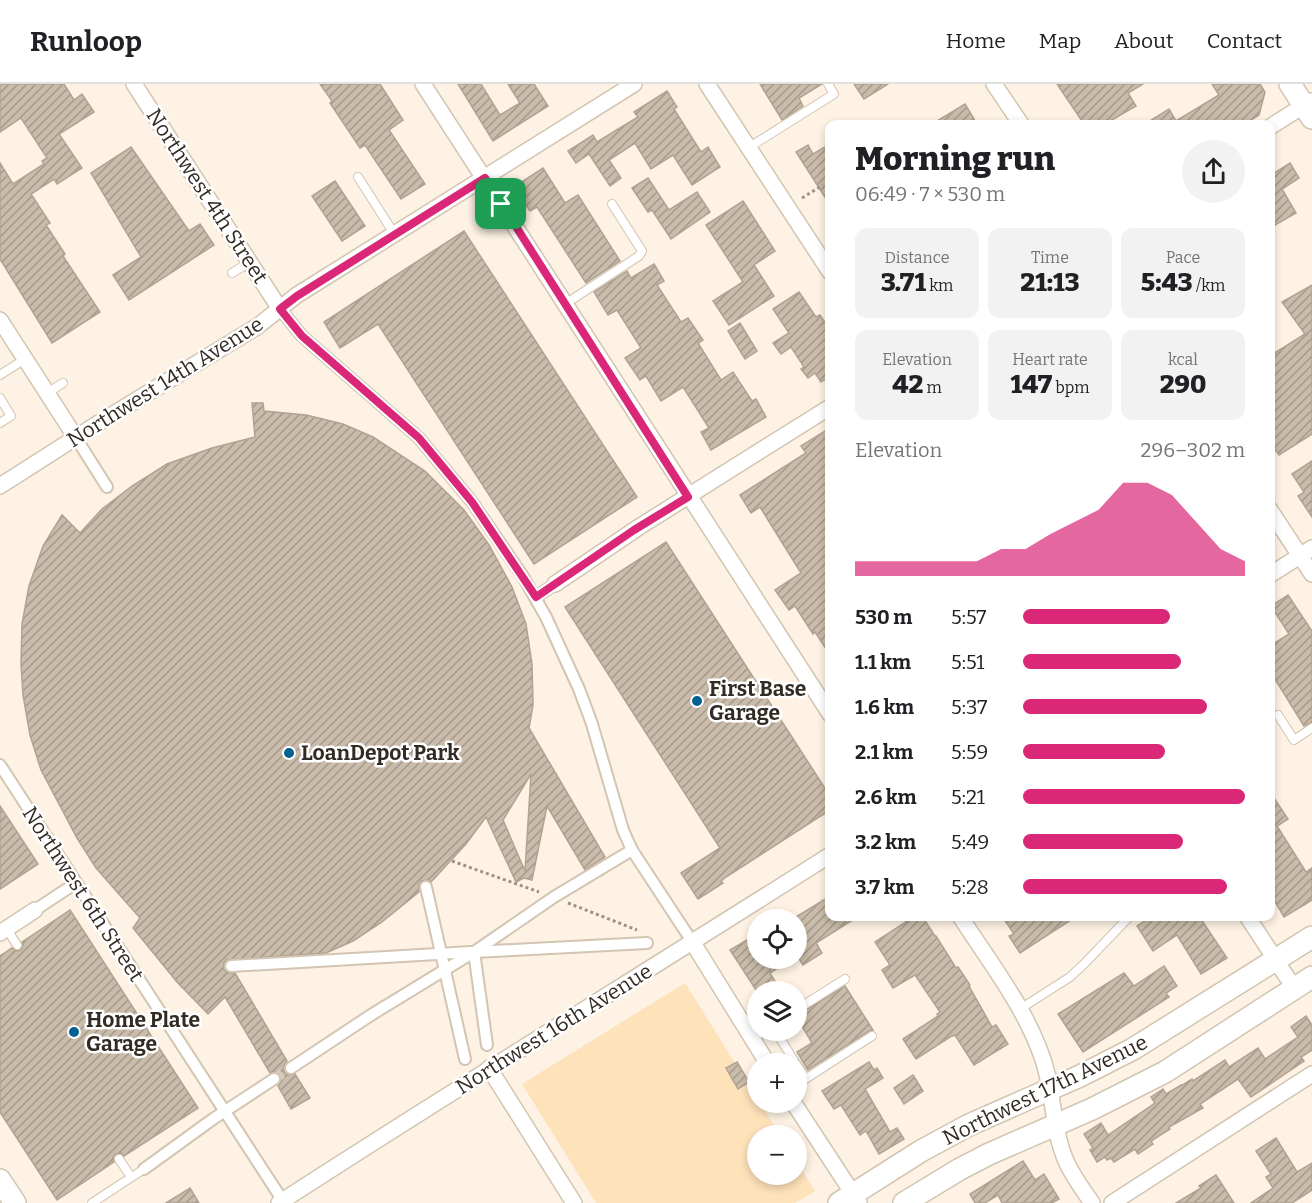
<!DOCTYPE html>
<html lang="en">
<head>
<meta charset="utf-8">
<style>
  body { margin:0; font-family:Bitter,serif; background:#f2f2f2; color:#202124; height:100vh; display:flex; flex-direction:column; font-size:22px; white-space:nowrap }
  * { box-sizing:border-box; margin:0 }
  p { font-size:20px; color:#757577 }
  .icon { flex:none; width:33px; height:33px; fill:none; stroke:currentColor; stroke-width:2; stroke-linecap:round; stroke-linejoin:round }
  .map { position:relative; flex:1; overflow:hidden }
  .drawer { position:absolute; left:825px; top:36px; width:450px; height:801px; display:flex; flex-direction:column; background:#fff; border-radius:12px; box-shadow:0 3px 9px #0003 }
  .drawer>* { flex:none }
  .controls { position:absolute; left:747px; top:825px; display:grid; gap:12px }
  .controls a { display:grid; place-items:center; width:60px; height:60px; border-radius:50%; background:#fff; box-shadow:0 3px 9px #0003; font-size:30px }
  .pin { position:absolute; display:grid; place-items:center; width:51px; height:51px; color:#fff; margin:-26px; border-radius:12px; box-shadow:0 3px 9px #0006 }
  .round { display:grid; place-items:center; flex:none; width:63px; height:63px; border-radius:32px; background:#f2f2f2 }
  .headline { display:flex; align-items:center; justify-content:space-between; height:102px; padding:0 30px }
  h1 { font-size:33px; font-weight:800; line-height:45px }
  .stats { display:grid; grid-template-columns:repeat(3,1fr); gap:9px; height:102px; padding:6px 30px }
  .stats div { display:grid; align-content:center; border-radius:12px; background:#f2f2f2; text-align:center }
  .stats b { font-size:26px; font-weight:800 }
  .stats small { font-size:16px; font-weight:400 }
  .stats p { font-size:16px }
  .chart { height:168px; padding:12px 30px }
  .chart p { display:flex; justify-content:space-between }
  .chart svg { width:100%; height:108px; margin-top:6px; fill:#db2777; opacity:.7 }
  ul { padding:0 30px; list-style:none; font-size:20px }
  li { display:grid; grid-template-columns:96px 72px 1fr; align-items:center; height:45px }
  li i { height:15px; border-radius:8px; background:#db2777 }
  header { display:flex; align-items:center; gap:36px; box-sizing:border-box; height:84px; padding:0 30px; background:#fff; border-bottom:2px solid #e0e0e0 }
  header strong { font-size:28px }
  nav { display:flex; gap:33px; margin-inline-start:auto; font-size:21px }
  .map>svg:first-child { display:block }
</style>
</head>
<body>
<header>
<strong>Runloop</strong>
<nav><a>Home</a><a>Map</a><a>About</a><a>Contact</a></nav>
</header>
<div class="map">
<svg width="1312" height="1119" viewBox="0 0 1312 1119">
  <defs>
    <pattern id="building-hatch" width="6" height="6" patternUnits="userSpaceOnUse" patternTransform="scale(1.5)"><rect width="6" height="6" fill="#cabcaa"/><path d="M-1 1l2-2M0 6l6-6M5 7l2-2" fill="none" stroke="#a5998a"/></pattern>
  </defs>
  <rect width="100%" height="100%" fill="#fdf2e3"/>
  <!-- green -->
  <path fill="#fde2ba" d="M685,899L735,979L726,985L738,1004L747,999L757,1015L758,1018L760,1019L780,1051L758,1052V1090H796L797,1078L815,1107L795,1119H596L522,1000Z"/>
  <!-- building -->
  <g fill="url(#building-hatch)" stroke="#b0a391" stroke-width="1.5" fill-rule="evenodd">
    <path d="M0,0H64L74,16L82,10L94,28L59,50L82,84L57,100L54,95L31,110L50,139L46,141L65,170L63,172L100,228L52,259L0,175V79L13,100L44,80L42,77L47,74L21,34L0,48Z"/>
    <path d="M320,0H380L403,36L389,46L425,100L401,115L365,61L360,64L330,19L332,17Z"/>
    <path d="M458,0H481L500,31L520,19L508,0H534L548,22L493,57Z"/>
    <path d="M760,0H822L799,14L803,22L782,36Z"/>
    <path d="M854,0H888L864,15Z"/>
    <path d="M1057,0H1143L1128,9L1136,22L1105,40H1084Z"/>
    <path d="M1212,0H1260L1265,8L1259,31L1245,40H1145L1169,25L1176,37L1219,11Z"/>
    <path d="M667,7L677,23L674,25L701,68L708,63L720,83L692,101L673,71L651,85L635,59L609,76L621,94L610,102L589,70L576,79L568,67L593,51L597,58L638,33L634,28Z"/>
    <path d="M965,20L977,40H932Z"/>
    <path d="M830,60V121L796,68L808,61L813,70Z"/>
    <path d="M131,63L189,147L200,140L214,161L129,216L113,191L141,173L91,89Z"/>
    <path d="M1290,79L1299,94L1282,105L1296,129L1270,144V86L1273,90Z"/>
    <path d="M543,84L565,119L578,111L620,177L586,199L537,123L530,127L514,103Z"/>
    <path d="M648,94L669,126L697,108L710,128L671,155L652,126L648,128L632,104Z"/>
    <path d="M335,97L365,142L342,157L312,112Z"/>
    <path d="M743,117L775,167L754,181L774,212L729,241L713,217L743,198L706,141Z"/>
    <path d="M464,147L637,413L534,480L378,240L340,264L324,238Z"/>
    <path d="M654,180L664,197L657,201L681,238L688,234L703,256L698,259L721,296L733,288L752,317L756,315L766,333L711,366L701,348L709,344L683,303L661,317L646,292L640,296L625,274L641,264L617,226L608,231L594,208L627,187L631,194Z"/>
    <path d="M1312,201V350L1279,371L1270,358V272L1305,250L1282,218Z"/>
    <path d="M799,208L816,233L820,231L830,246V292L821,298L815,289L808,294L801,285L804,283L791,263L781,270L773,259L789,249L773,225Z"/>
    <path d="M740,239L757,267L745,275L728,247Z"/>
    <path d="M252,319H263L264,327L306,331L343,340L373,353L425,387L464,426L489,461L512,503L526,540L532,580L533,621L529,644L605,773L585,786L547,722L532,796L524,794L516,798L486,733L466,760L431,798L428,796L421,797L419,801V808L382,838L353,857L326,869L226,876L224,879V886L228,889H235L287,977L284,981V988L288,991L295,990L310,1014L291,1025L278,1002L281,998V991L277,988L270,989L225,913L208,930L177,898L133,844L140,834L96,784L77,754L41,686L30,651L23,611L21,579L22,540L29,502L43,462L62,431L80,449L102,425L132,402L167,380L212,364L255,353ZM531,690L525,787L503,736Z"/>
    <path d="M825,347L830,355V571L815,548L813,550L795,522L789,526L775,506L801,489L760,423L751,429L740,411L806,369L801,362Z"/>
    <path d="M1312,377V433L1298,412L1304,408L1292,390Z"/>
    <path d="M666,458L830,712V726L726,793L721,797L723,799L698,815L681,789L720,764L565,523Z"/>
    <path d="M1288,511L1312,547V638L1304,642L1270,587V562L1289,550L1271,522Z"/>
    <path d="M1270,708L1288,735L1277,742L1306,788L1312,784V816L1284,833L1271,811L1276,807L1270,798Z"/>
    <path d="M0,722L38,780L0,805Z"/>
    <path d="M830,812V832H859L816,859L822,869L803,881L796,870V833Z"/>
    <path d="M70,826L198,1024L124,1072L121,1069L116,1070L113,1073L114,1078L57,1116L0,1028V872L12,864L17,867L21,866L23,861L22,858Z"/>
    <path d="M915,832H922L935,852H936L956,884L958,883L970,901L969,902L992,943L996,941L1008,960L974,981L955,951L950,953L916,975L903,955L938,932L937,930L940,928L915,891L893,904L882,886L890,881L875,858Z"/>
    <path d="M1002,832H1077L1020,869L1009,852L1014,850Z"/>
    <path d="M1152,832H1199L1227,874L1201,890L1177,851L1153,867L1137,842Z"/>
    <path d="M752,853L758,862V874H793L770,889L776,899L762,908H758V909L730,866Z"/>
    <path d="M1164,882L1177,902L1166,909L1169,913L1083,968L1058,930L1124,889L1134,902Z"/>
    <path d="M845,902L873,946L869,947L808,986L797,968L812,959L796,932Z"/>
    <path d="M1306,932L1312,941V966L1301,973L1304,977L1251,1013L1238,995L1200,1020L1203,1024L1169,1043L1170,1045L1151,1057L1153,1060L1138,1070L1135,1065L1114,1078L1111,1074L1107,1076L1105,1073L1097,1078L1090,1066L1093,1064L1084,1050L1101,1039L1108,1051L1155,1019L1151,1013L1163,1005L1166,1010L1181,1001V1002L1192,995L1193,997L1225,976L1229,983L1258,964L1265,975L1298,953L1291,943Z"/>
    <path d="M737,978L749,998L738,1005L726,984Z"/>
    <path d="M869,978L874,986L877,984L883,994L865,1005L890,1048L897,1044L904,1055L879,1070L866,1047L860,1051L841,1021L834,1025L822,1007Z"/>
    <path d="M913,991L923,1007L904,1020L894,1004Z"/>
    <path d="M1276,1054L1297,1088L1312,1079V1106L1292,1119H1251L1273,1104L1266,1093L1271,1090L1256,1067Z"/>
    <path d="M1023,1077L1035,1096L1044,1090L1059,1115L1052,1119H1002L998,1111L985,1119H975L970,1110Z"/>
    <path d="M1216,1091L1234,1119H1176L1201,1104L1199,1102Z"/>
    <path d="M190,1104L199,1119H166Z"/>
  </g>
  <g fill="none" stroke-linecap="round" stroke-linejoin="round">
    <!-- pedestrian-tunnel -->
    <path stroke="#d4cabd" stroke-width="10" stroke-dasharray="10 5" stroke-linecap="butt" d="M274,995L291,984"/>
    <defs>
      <g id="service">
        <path d="M748,64L834,10L828,0"/>
        <path d="M358,93L395,151"/>
        <path d="M232,189L250,178"/>
        <path d="M565,220L639,172L642,167L612,120"/>
        <path d="M0,291L25,275"/>
        <path d="M47,309L63,299"/>
        <path d="M0,314L11,332L0,339"/>
        <path d="M1278,631L1294,656L1312,644"/>
        <path d="M7,845L17,861"/>
        <path d="M1020,925L1070,893L1084,880L1130,832"/>
        <path d="M796,926L845,895"/>
        <path d="M775,946L796,980"/>
        <path d="M752,955L766,946"/>
        <path d="M796,980L806,994"/>
        <path d="M796,1001L872,952"/>
        <path d="M119,1075L131,1093"/>
        <path d="M92,1119L144,1085"/>
      </g>
      <g id="pedestrian">
        <path d="M280,225L302,252L419,354L472,418L522,491L546,533L579,605L592,640L623,746L632,766L693,859"/>
        <path d="M76,354L107,403"/>
        <path d="M536,513L555,500"/>
        <path d="M0,681L283,1117"/>
        <path d="M426,803L465,975"/>
        <path d="M35,826L76,799"/>
        <path d="M231,882L471,868"/>
        <path d="M487,961L474,868L647,859"/>
        <path d="M291,984L371,931L474,868L554,813L632,766"/>
        <path d="M144,1085L213,1035L274,995"/>
      </g>
      <g id="minor">
        <path d="M134,0L280,225"/>
        <path d="M423,0L830,630"/>
        <path d="M707,0L830,188"/>
        <path d="M994,0L1021,40"/>
        <path d="M1270,43L1311,17"/>
        <path d="M0,236L76,354"/>
        <path d="M0,402L97,340L258,242L297,211L634,0"/>
        <path d="M1270,426L1312,490"/>
        <path d="M1270,491L1312,464"/>
        <path d="M555,500L639,443L830,323"/>
        <path d="M960,832C988,876 1023,920 1041,970C1054,1003 1051,1039 1064,1072C1070,1089 1082,1104 1092,1119"/>
        <path d="M1247,832L1294,904"/>
        <path d="M0,849L35,826"/>
        <path d="M693,859L768,980"/>
        <path d="M489,984L574,1119"/>
        <path d="M793,1018L859,1119"/>
        <path d="M279,1119C461,1001 646,888 830,771"/>
        <path d="M1112,1119L1312,990"/>
      </g>
      <g id="secondary">
        <path d="M1290,0L1312,34"/>
        <path d="M0,1096L15,1119"/>
        <path d="M839,1119L921,1067L969,1041L1080,992L1133,965L1312,853"/>
        <path d="M904,1119L960,1085L989,1070L1092,1025L1165,988L1312,893"/>
      </g>
    </defs>
    <!-- service casing -->
    <use href="#service" stroke="#d2c5b2" stroke-width="10"/>
    <!-- pedestrian casing -->
    <use href="#pedestrian" stroke="#d2c5b2" stroke-width="14"/>
    <!-- minor casing -->
    <use href="#minor" stroke="#d2c5b2" stroke-width="18"/>
    <!-- secondary casing -->
    <use href="#secondary" stroke="#d2c5b2" stroke-width="24"/>
    <!-- path -->
    <g stroke="#9c9388" stroke-width="3" stroke-dasharray="3 3" stroke-linecap="butt">
      <path d="M802,114L823,101"/>
      <path d="M452,777L539,808"/>
      <path d="M568,819L637,846"/>
    </g>
    <!-- service -->
    <use href="#service" stroke="#fff" stroke-width="8"/>
    <!-- pedestrian -->
    <use href="#pedestrian" stroke="#fff" stroke-width="10"/>
    <!-- minor -->
    <use href="#minor" stroke="#fff" stroke-width="15"/>
    <!-- secondary -->
    <use href="#secondary" stroke="#fff" stroke-width="21"/>
  </g>
  <g fill="none" stroke-linecap="round" stroke-linejoin="round">
    <defs>
      <path id="route" d="M485,94L688,413L634,446L536,513L472,418L419,354L302,252L280,225L297,212Z"/>
    </defs>
    <!-- route casing -->
    <use href="#route" stroke="#fff" stroke-width="12"/>
    <!-- route -->
    <use href="#route" stroke="#db2777" stroke-width="8"/>
  </g>
  <!-- markers -->
  <g fill="#046292" stroke="#fff" stroke-width="2">
    <circle cx="697" cy="617" r="6"/>
    <circle cx="289" cy="669" r="6"/>
    <circle cx="74" cy="948" r="6"/>
  </g>
  <g text-anchor="middle" stroke-width="5" stroke-linejoin="round" paint-order="stroke">
    <!-- street labels -->
    <g font-size="21" fill="#312b24" stroke="#fff">
      <text transform="translate(207 112) rotate(57)" y="7">Northwest 4th Street</text>
      <text transform="translate(165 298) rotate(-32)" y="7">Northwest 14th Avenue</text>
      <text transform="translate(83 810) rotate(57)" y="7">Northwest 6th Street</text>
      <text transform="translate(554 945) rotate(-32)" y="7">Northwest 16th Avenue</text>
      <text transform="translate(1045 1006) rotate(-26)" y="7">Northwest 17th Avenue</text>
    </g>
    <!-- poi labels -->
    <g font-size="21" font-weight="bold" fill="#312b24" stroke="#fff" text-anchor="start">
      <text x="709" y="612">First Base<tspan x="709" dy="24">Garage</tspan></text>
      <text x="301" y="676">LoanDepot Park</text>
      <text x="86" y="943">Home Plate<tspan x="86" dy="24">Garage</tspan></text>
    </g>
  </g>
</svg>
<div class="controls">
<a><svg class="icon" aria-label="locate" viewBox="0 0 24 24"><circle cx="12" cy="12" r="6"/><path d="M12 2v4M12 18v4M2 12h4M18 12h4"/></svg></a>
<a><svg class="icon" aria-label="layers" viewBox="0 0 24 24"><path d="M12 4l9 5-9 5-9-5zM3 14l9 5 9-5"/></svg></a>
<a>+</a>
<a>−</a>
</div>
<div class="pin" style="left:501px;top:120px;background:#1e9e55"><svg class="icon" aria-label="arrive" viewBox="0 0 24 24"><path d="M6 21V4h12l-3 4 3 4H6"/></svg></div>
<section class="drawer">
<div class="headline"><div><h1>Morning run</h1><p>06:49 · 7 × 530 m</p></div><a class="round"><svg class="icon" aria-label="share" viewBox="0 0 24 24"><path d="M12 15V3M7 8l5-5 5 5M5 13v7h14v-7"/></svg></a></div>
<div class="stats">
<div><p>Distance</p><b>3.71<small> km</small></b></div>
<div><p>Time</p><b>21:13</b></div>
<div><p>Pace</p><b>5:43<small> /km</small></b></div>
</div>
<div class="stats">
<div><p>Elevation</p><b>42<small> m</small></b></div>
<div><p>Heart rate</p><b>147<small> bpm</small></b></div>
<div><p>kcal</p><b>290</b></div>
</div>
<div class="chart"><p><span>Elevation</span>296–302 m</p>
<svg viewBox="0 0 160 44" preserveAspectRatio="none"><path d="M0 44V38L10 38L20 38L30 38L40 38L50 38L60 33L70 33L80 27L90 22L100 17L110 6L120 6L130 11L140 22L150 33L160 38V44z"/></svg>
</div>
<ul>
<li><b>530 m</b>5:57<i style="width:66%"></i></li>
<li><b>1.1 km</b>5:51<i style="width:71%"></i></li>
<li><b>1.6 km</b>5:37<i style="width:83%"></i></li>
<li><b>2.1 km</b>5:59<i style="width:64%"></i></li>
<li><b>2.6 km</b>5:21<i style="width:100%"></i></li>
<li><b>3.2 km</b>5:49<i style="width:72%"></i></li>
<li><b>3.7 km</b>5:28<i style="width:92%"></i></li>
</ul>
</section>
</div>
</body>
</html>
